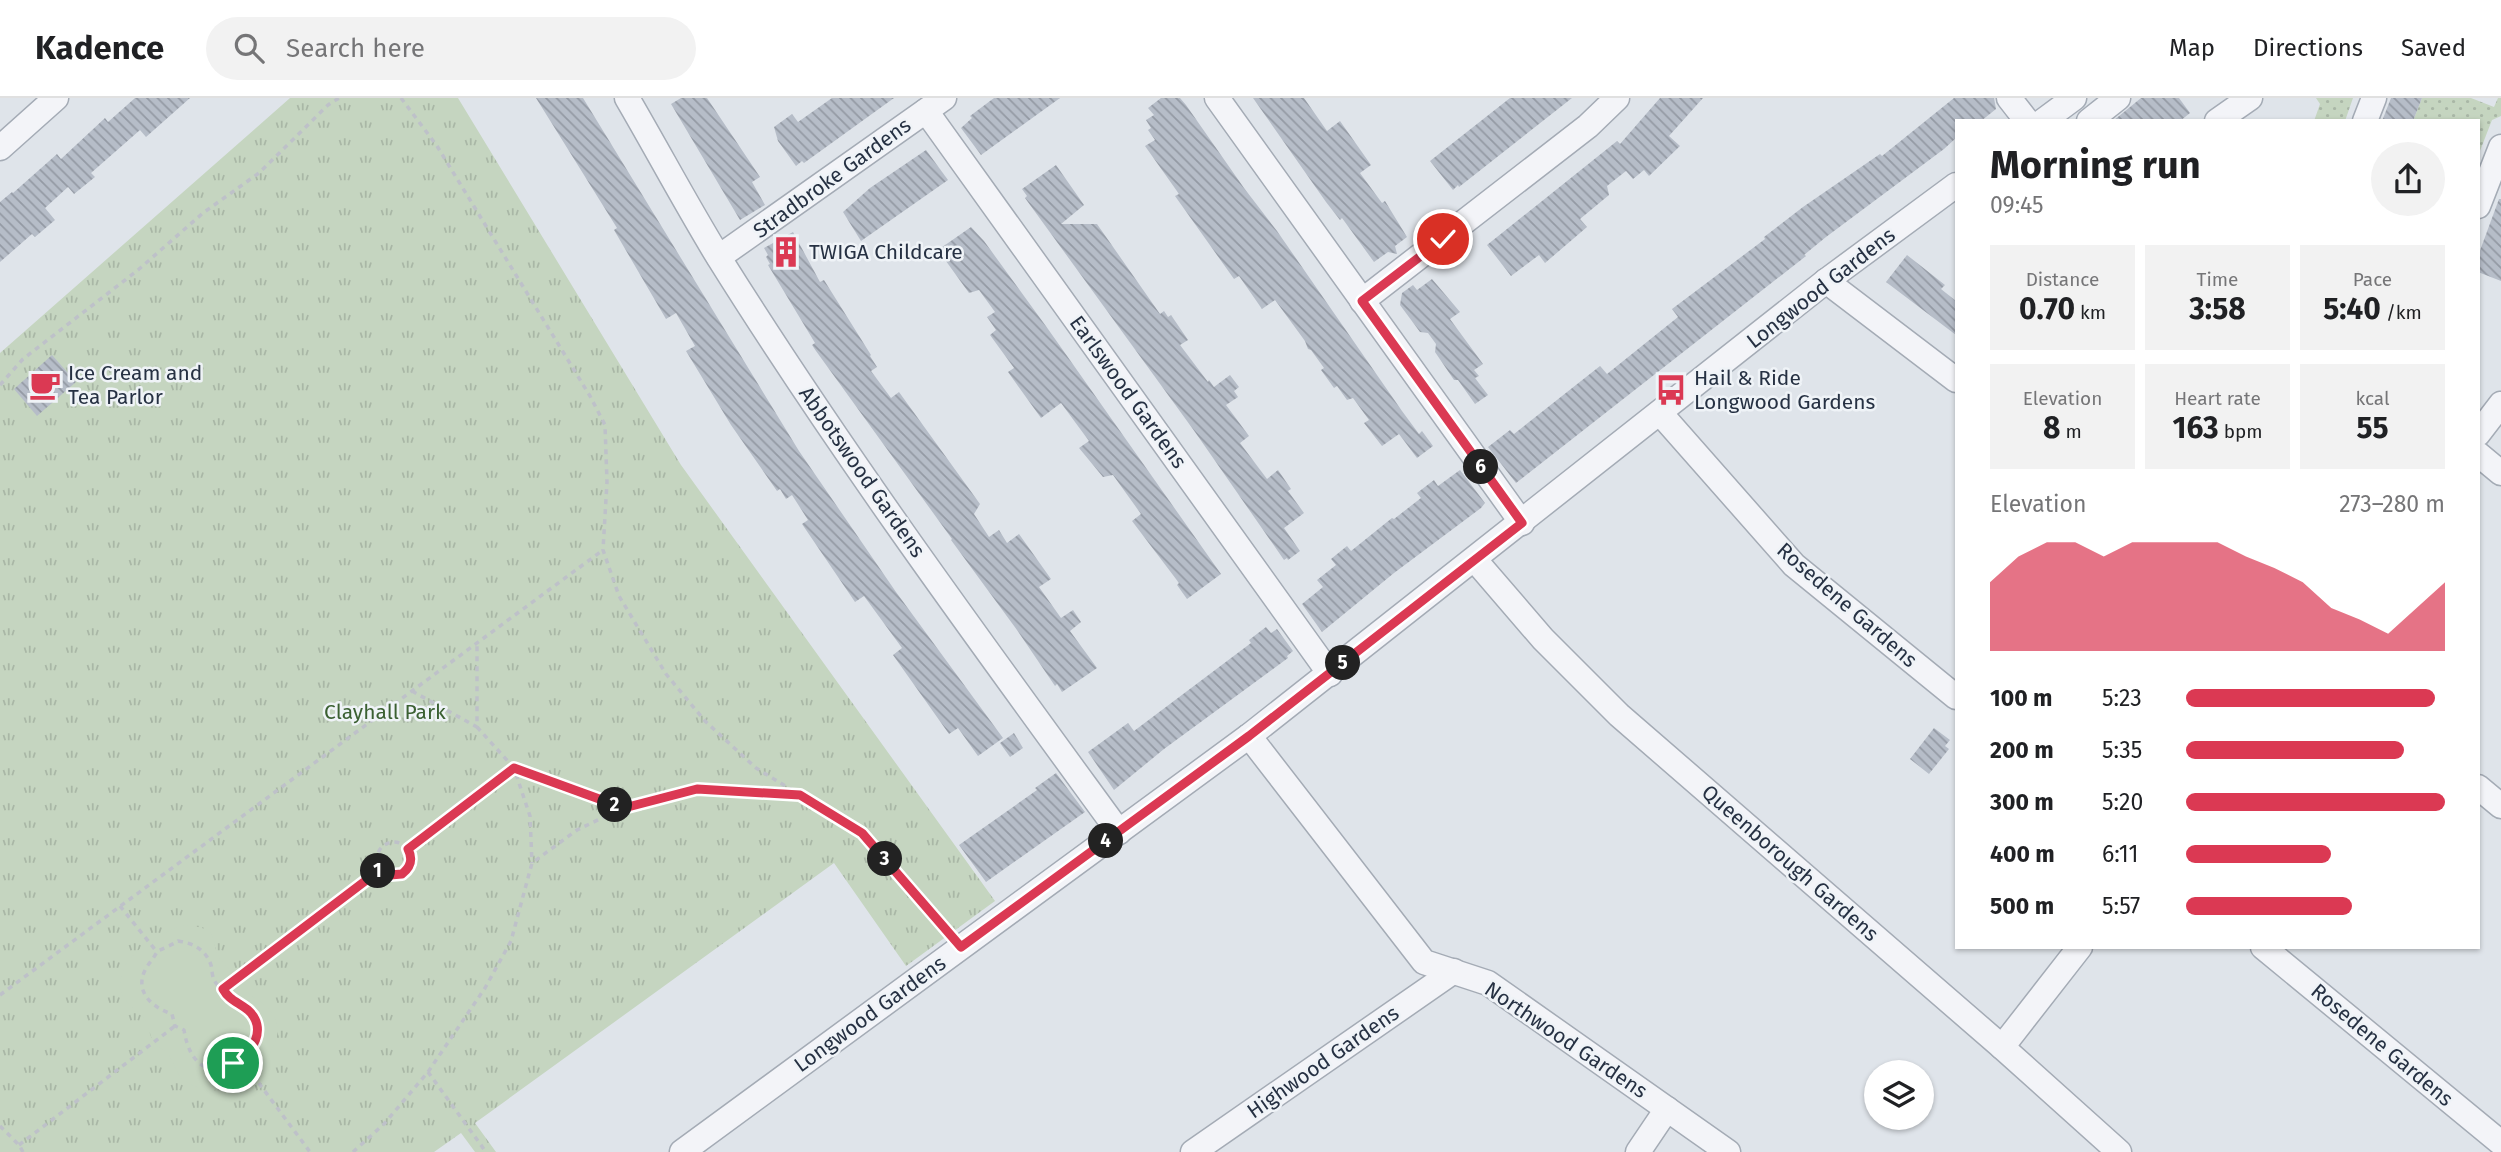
<!DOCTYPE html>
<html lang="en">
<head>
<meta charset="utf-8">
<style>
  body { margin:0; font-family:"Fira Sans",sans-serif; background:#f2f2f2; color:#202124; height:100vh; display:flex; flex-direction:column; font-size:26px; white-space:nowrap }
  * { box-sizing:border-box; margin:0 }
  p { font-size:23px; color:#757577 }
  .icon { flex:none; width:38px; height:38px; fill:none; stroke:currentColor; stroke-width:2; stroke-linecap:round; stroke-linejoin:round }
  .map { position:relative; flex:1; overflow:hidden }
  .side { position:absolute; left:1955px; top:21px; width:525px; height:830px; display:flex; flex-direction:column; background:#fff; border-radius:0px; box-shadow:0 2px 5px #0004 }
  .side>* { flex:none }
  .controls { position:absolute; left:1864px; top:962px; display:grid; gap:14px }
  .controls a { display:grid; place-items:center; width:70px; height:70px; border-radius:50%; background:#fff; box-shadow:0 2px 5px #0004; font-size:35px }
  .pin { position:absolute; display:grid; place-items:center; width:60px; height:60px; color:#fff; margin:-30px; border:4px solid #fff; border-radius:50%; box-shadow:0 2px 7px #0007 }
  .km { position:absolute; width:35px; height:35px; margin:-18px; border-radius:50%; background:#222; color:#fff; font-size:19px; line-height:35px; text-align:center }
  .round { display:grid; place-items:center; flex:none; width:74px; height:74px; border-radius:37px; background:#f2f2f2 }
  .head { display:flex; align-items:center; justify-content:space-between; height:119px; padding:0 35px }
  h1 { font-size:38px; font-weight:700; line-height:52px }
  .stats { display:grid; grid-template-columns:repeat(3,1fr); gap:10px; height:119px; padding:7px 35px }
  .stats div { display:grid; align-content:center; border-radius:0px; background:#f2f2f2; text-align:center }
  .stats b { font-size:30px; font-weight:700 }
  .stats small { font-size:19px; font-weight:400 }
  .stats p { font-size:19px }
  .chart { height:196px; padding:14px 35px }
  .chart p { display:flex; justify-content:space-between }
  .chart svg { width:100%; height:126px; margin-top:7px; fill:#db3953; opacity:.7 }
  ul { padding:0 35px; list-style:none; font-size:23px }
  li { display:grid; grid-template-columns:112px 84px 1fr; align-items:center; height:52px }
  li i { height:18px; border-radius:9px; background:#db3953 }
  header { display:flex; align-items:center; gap:42px; box-sizing:border-box; height:98px; padding:0 35px; background:#fff; border-bottom:2px solid #e0e0e0 }
  header strong { font-size:33px }
  nav { display:flex; gap:38px; margin-inline-start:auto; font-size:24px }
  .search { width:490px; height:63px; background:#f2f2f2; display:flex; align-items:center; gap:18px; box-sizing:border-box; padding:0 24px; border-radius:38px; color:#757577; font-size:26px }
  .map>svg:first-child { display:block }
</style>
</head>
<body>
<header>
<strong>Kadence</strong>
<div class="search"><svg class="icon" aria-label="search" viewBox="0 0 24 24"><circle cx="10" cy="10" r="6"/><path d="M15 15l6 6"/></svg>Search here</div>
<nav><a>Map</a><a>Directions</a><a>Saved</a></nav>
</header>
<div class="map">
<svg width="2501" height="1054" viewBox="0 0 2501 1054">
  <defs>
    <pattern id="grass-dots" width="8" height="8" patternUnits="userSpaceOnUse" patternTransform="scale(1.75)"><rect width="8" height="8" fill="#c5d5c0"/><path d="M2 2h.1M6 6h.1" fill="none" stroke="#a9b7a6" stroke-width="1.8" stroke-linecap="round"/></pattern>
    <pattern id="park-tufts" width="24" height="20" patternUnits="userSpaceOnUse" patternTransform="scale(1.75)"><rect width="24" height="20" fill="#c5d5c0"/><path d="M3 7l-1-3M5 7V3M7 7l1-3M15 17l-1-3M17 17v-4M19 17l1-3" fill="none" stroke="#a9b7a6"/></pattern>
    <pattern id="building-back-hatch" width="6" height="6" patternUnits="userSpaceOnUse" patternTransform="scale(1.75)"><rect width="6" height="6" fill="#b6bdc8"/><path d="M-1 5l2 2M0 0l6 6M5-1l2 2" fill="none" stroke="#949aa4"/></pattern>
  </defs>
  <rect width="100%" height="100%" fill="#dfe4ea"/>
  <!-- grass -->
  <g fill="url(#grass-dots)">
    <path d="M2316,0H2353L2345,23H2314L2320,6Z"/>
    <path d="M2422,0H2471L2494,9L2498,0H2501V18L2492,22L2478,58V23H2413Z"/>
  </g>
  <!-- park -->
  <path fill="url(#park-tufts)" d="M290,0H458L681,367L995,803L906,868L834,765L475,1025L496,1054H475L461,1035L434,1054H0V255Z"/>
  <!-- garden -->
  <path fill="#c5d5c0" d="M186,827C226,831 206,845 224,866C236,880 240,871 247,895C281,914 288,936 261,966V981L254,986C249,985 242,983 238,983C236,983 229,987 228,988C215,994 205,993 192,987C174,979 176,964 166,954C164,951 160,951 157,948C149,941 151,932 146,924C140,913 127,908 122,896C111,861 159,834 186,827Z"/>
  <!-- building -->
  <g fill="url(#building-back-hatch)">
    <path d="M135,0H190L146,39L140,32L91,75L95,79L74,96L68,89L45,110L55,122L35,139L32,136L0,164V104L12,94L13,95L57,56L61,61L105,20L108,24Z"/>
    <path d="M536,0H583L799,353L896,494L1003,640L978,658L958,630L949,636L893,557L902,550L864,498L855,504L802,426L808,422L792,397L786,401L780,391L777,393L731,327L686,253L695,248L676,215L666,221L614,132L617,130Z"/>
    <path d="M681,0H707L760,79L752,84L765,107L740,122L671,6Z"/>
    <path d="M832,0H894L804,65L802,63L796,68L778,43L774,29L792,16L798,24Z"/>
    <path d="M994,0H1060L981,57L961,30L972,20L970,18Z"/>
    <path d="M1161,0H1180L1186,7L1244,90L1277,133L1402,313L1419,336L1422,333L1433,348L1417,360L1399,336L1382,348L1364,325L1369,322L1353,300L1347,302L1337,288L1334,290L1321,272L1324,270L1311,252L1308,251L1305,243L1275,202L1262,211L1239,178L1234,181L1175,98L1179,96L1145,48L1155,42L1148,32L1151,30L1146,22L1154,17L1148,10Z"/>
    <path d="M1253,0H1304L1327,33L1340,23L1371,67L1360,75L1382,105L1385,103L1407,139L1395,148L1397,156L1388,154L1374,164L1342,120L1340,122L1326,104Z"/>
    <path d="M1510,0H1572L1459,89L1458,87L1453,92L1430,63Z"/>
    <path d="M1660,0H1703L1669,38L1680,48L1649,78L1644,72L1633,81L1626,73L1607,88L1609,97L1580,121L1587,129L1545,165L1539,157L1511,178L1487,147L1617,43L1620,46Z"/>
    <path d="M1954,0H1994L1996,11L1981,23H1956V40L1944,51L1826,139L1804,157L1806,158L1516,385L1488,349L1510,332L1514,336L1600,268L1607,276L1678,219L1672,211L1765,141L1764,139L1803,109L1880,56L1882,58Z"/>
    <path d="M2141,0H2179L2190,15L2180,23H2113Z"/>
    <path d="M2391,0H2422L2413,23H2382Z"/>
    <path d="M926,52L948,82L861,143L843,114L870,90Z"/>
    <path d="M1056,67L1084,107L1061,126H1097L1160,216L1164,213L1168,219L1171,217L1188,242L1180,247L1208,284L1209,282L1214,289L1230,277L1239,289L1234,293L1238,299L1226,307L1249,338L1240,345L1267,381L1278,372L1291,391L1288,393L1304,415L1284,430L1300,453L1288,462L1287,460L1284,462L1195,334L1025,100L1027,98L1022,91Z"/>
    <path d="M2499,101H2501V183L2478,174V158Z"/>
    <path d="M971,129L984,143L1048,231L1221,476L1187,501L1177,487L1179,485L1132,423L1141,416L1113,377L1103,379L1079,350L1089,343L1061,305L1041,320L1008,274L1014,270L990,237L996,232L987,219L995,214L979,192L969,195L938,152Z"/>
    <path d="M793,134L820,184L824,182L871,257L870,258L877,269L871,273L891,300L899,294L980,406L974,416L989,439L999,432L1007,445L1019,436L1051,481L1039,489L1061,520L1073,512L1081,524L1070,533L1097,570L1062,594L1057,586L1055,588L1017,532L951,442L952,441L816,253L812,247L815,245L768,167L770,166L766,159L768,157L764,150Z"/>
    <path d="M1907,157L1945,187L1941,191L1956,203V237L1886,184Z"/>
    <path d="M1432,181L1460,214L1450,221L1483,266L1474,272L1479,278L1475,280L1488,297L1475,306L1458,282H1454L1435,254L1436,246L1428,235L1420,234L1400,207L1402,195L1413,187L1417,192Z"/>
    <path d="M52,257L76,284L37,318L14,291Z"/>
    <path d="M1460,372L1485,405L1481,410L1394,475L1322,534L1302,506L1323,489L1317,482L1336,467L1331,461L1347,448L1351,453L1392,420L1394,421L1421,400L1417,395L1434,382L1438,388Z"/>
    <path d="M1266,529L1271,535L1277,531L1293,553L1287,558L1288,560L1164,651L1114,692L1088,654L1128,625L1134,633L1251,545L1249,542Z"/>
    <path d="M1934,630L1950,642L1945,648L1949,651L1929,676L1910,661Z"/>
    <path d="M1014,635L1023,650L1010,659L1000,645Z"/>
    <path d="M1056,675L1085,714L986,784L959,747L1037,692L1035,690Z"/>
  </g>
  <g fill="none" stroke-linecap="round" stroke-linejoin="round">
    <defs>
      <g id="minor">
        <path d="M627,0C658,53 687,108 719,160C843,358 982,546 1119,734"/>
        <path d="M1217,0L1522,425"/>
        <path d="M2009,0L2027,23"/>
        <path d="M926,13L1330,576"/>
        <path d="M2043,23L2074,0"/>
        <path d="M2089,23L2118,0"/>
        <path d="M2217,23L2250,0"/>
        <path d="M2365,23L2374,0"/>
        <path d="M0,50L56,0"/>
        <path d="M2478,108L2501,49"/>
        <path d="M719,159L944,0"/>
        <path d="M1826,183L1956,282"/>
        <path d="M1362,203L1588,28L1617,0"/>
        <path d="M1660,315L1794,467L1956,599"/>
        <path d="M2478,336L2501,306"/>
        <path d="M2478,356L2501,375"/>
        <path d="M1475,462L1543,541L1619,617L2002,949L2119,1054"/>
        <path d="M1249,638L1424,864L1488,885L1728,1054"/>
        <path d="M2478,689L2501,708"/>
        <path d="M2263,849L2501,1045"/>
        <path d="M2002,949L2080,849"/>
        <path d="M682,1054L1249,638L1826,183L1956,87"/>
        <path d="M1193,1054L1454,873"/>
        <path d="M1638,1054L1667,1011"/>
      </g>
    </defs>
    <!-- minor casing -->
    <use href="#minor" stroke="#a4abb5" stroke-width="27"/>
    <!-- path -->
    <g stroke="#bec1c9" stroke-width="3.5" stroke-dasharray="5 5" stroke-linecap="butt">
      <path d="M401,0L437,48L590,298L605,327L607,384L603,452L619,498L666,576L705,623L756,670L862,735L949,834"/>
      <path d="M0,287L23,261L138,172L203,115L259,75L328,7L339,0"/>
      <path d="M412,593L477,629V545"/>
      <path d="M477,629L514,670L623,710"/>
      <circle cx="394" cy="761" r="17"/>
      <path d="M408,751L514,670L530,718L532,765"/>
      <path d="M120,808L157,854"/>
      <path d="M178,843C193,845 206,852 211,867C212,871 212,878 214,882C225,901 252,907 257,928C264,957 196,1006 184,932L175,928L172,916C145,907 131,886 152,862C154,859 156,855 158,853C164,850 172,847 178,843Z"/>
      <path d="M223,890L381,771"/>
      <path d="M0,897L603,452"/>
      <path d="M241,961L310,1054"/>
      <path d="M428,974L486,1054"/>
      <path d="M0,1028L19,1047L23,1054"/>
      <path d="M19,1047L175,928"/>
      <path d="M353,1054L384,1026L428,974L485,890L511,843L532,765L577,732L623,710L659,700L697,691L798,697"/>
    </g>
    <!-- minor -->
    <use href="#minor" stroke="#f3f4f8" stroke-width="24"/>
  </g>
  <g fill="none" stroke-linecap="round" stroke-linejoin="round">
    <defs>
      <path id="route" d="M233,965C253,956 268,930 248,912C238,904 229,902 223,891L381,771L390,777L402,776C411,769 413,761 408,751L514,670L624,710L697,691L800,697L862,735L961,849L1249,638L1522,425L1362,203L1443,141"/>
    </defs>
    <!-- route casing -->
    <use href="#route" stroke="#fff" stroke-width="14"/>
    <!-- route -->
    <use href="#route" stroke="#db3953" stroke-width="9"/>
  </g>
  <!-- icons -->
  <defs>
    <symbol id="building-bare" viewBox="-9 -9 18 18"><path d="M-4-6H4V6H1V3H-1V6H-4ZM-2.5-4.3h1.7v1.8h-1.7ZM.8-4.3h1.7v1.8H.8ZM-2.5-1h1.7V.8h-1.7ZM.8-1h1.7V.8H.8Z" fill="#db3953" stroke="#eff3f7" stroke-width="2.5" paint-order="stroke"/></symbol>
    <symbol id="cafe-bare" viewBox="-9 -9 18 18"><path d="M-5.5-4.5H6V0H3Q3 3.5 0 3.5H-2.5Q-5.5 3.5-5.5 0ZM3-3.2v2h1.7v-2ZM-6 4.5H4V6H-6Z" fill="#db3953" stroke="#eff3f7" stroke-width="2.5" paint-order="stroke"/></symbol>
    <symbol id="bus-bare" viewBox="-9 -9 18 18"><path d="M-5-6H5V4H4V6H2V4H-2V6H-4V4H-5ZM-3.5-4V0h7V-4ZM-3.5 1.2v1.5H-2V1.2ZM2 1.2v1.5H3.5V1.2Z" fill="#db3953" stroke="#eff3f7" stroke-width="2.5" paint-order="stroke"/></symbol>
  </defs>
  <g fill-rule="evenodd">
    <use href="#building-bare" x="764" y="132" width="44" height="44"/>
    <use href="#cafe-bare" x="23" y="265" width="44" height="44"/>
    <use href="#bus-bare" x="1649" y="270" width="44" height="44"/>
  </g>
  <g text-anchor="middle" stroke-width="5" stroke-linejoin="round" paint-order="stroke">
    <!-- street labels -->
    <g font-size="21" fill="#263143" stroke="#eff3f7">
      <text transform="translate(832 80) rotate(-36)" y="7">Stradbroke Gardens</text>
      <text transform="translate(1821 190) rotate(-38)" y="7">Longwood Gardens</text>
      <text transform="translate(1128 294) rotate(54)" y="7">Earlswood Gardens</text>
      <text transform="translate(862 374) rotate(55)" y="7">Abbotswood Gardens</text>
      <text transform="translate(1847 507) rotate(41)" y="7">Rosedene Gardens</text>
      <text transform="translate(1790 765) rotate(41)" y="7">Queenborough Gardens</text>
      <text transform="translate(870 916) rotate(-36)" y="7">Longwood Gardens</text>
      <text transform="translate(1566 942) rotate(34)" y="7">Northwood Gardens</text>
      <text transform="translate(2382 947) rotate(40)" y="7">Rosedene Gardens</text>
      <text transform="translate(1323 964) rotate(-35)" y="7">Highwood Gardens</text>
    </g>
    <!-- poi labels -->
    <g font-size="21" fill="#263143" stroke="#eff3f7" text-anchor="start">
      <text x="809" y="161">TWIGA Childcare</text>
      <text x="68" y="282">Ice Cream and<tspan x="68" dy="24">Tea Parlor</tspan></text>
      <text x="1694" y="287">Hail &amp; Ride<tspan x="1694" dy="24">Longwood Gardens</tspan></text>
    </g>
    <!-- park labels -->
    <g font-size="21" fill="#3b6032" stroke="#eff3f7">
      <text x="385" y="621">Clayhall Park</text>
    </g>
  </g>
</svg>
<div class="controls">
<a><svg class="icon" aria-label="layers" viewBox="0 0 24 24"><path d="M12 4l9 5-9 5-9-5zM3 14l9 5 9-5"/></svg></a>
</div>
<div class="pin" style="left:233px;top:965px;background:#1e9e55"><svg class="icon" aria-label="arrive" viewBox="0 0 24 24"><path d="M6 21V4h12l-3 4 3 4H6"/></svg></div>
<div class="pin" style="left:1443px;top:141px;background:#d93025"><svg class="icon" aria-label="check" viewBox="0 0 24 24"><path d="M5 12l5 5 9-10"/></svg></div>
<b class="km" style="left:378px;top:773px">1</b>
<b class="km" style="left:615px;top:707px">2</b>
<b class="km" style="left:885px;top:761px">3</b>
<b class="km" style="left:1106px;top:743px">4</b>
<b class="km" style="left:1343px;top:565px">5</b>
<b class="km" style="left:1481px;top:369px">6</b>
<section class="side">
<div class="head"><div><h1>Morning run</h1><p>09:45</p></div><a class="round"><svg class="icon" aria-label="share" viewBox="0 0 24 24"><path d="M12 15V3M7 8l5-5 5 5M5 13v7h14v-7"/></svg></a></div>
<div class="stats">
<div><p>Distance</p><b>0.70<small> km</small></b></div>
<div><p>Time</p><b>3:58</b></div>
<div><p>Pace</p><b>5:40<small> /km</small></b></div>
</div>
<div class="stats">
<div><p>Elevation</p><b>8<small> m</small></b></div>
<div><p>Heart rate</p><b>163<small> bpm</small></b></div>
<div><p>kcal</p><b>55</b></div>
</div>
<div class="chart"><p><span>Elevation</span>273–280 m</p>
<svg viewBox="0 0 160 44" preserveAspectRatio="none"><path d="M0 44V20L10 11L20 6L30 6L40 11L50 6L60 6L70 6L80 6L90 11L100 15L110 20L120 29L130 33L140 38L150 29L160 20V44z"/></svg>
</div>
<ul>
<li><b>100 m</b>5:23<i style="width:96%"></i></li>
<li><b>200 m</b>5:35<i style="width:84%"></i></li>
<li><b>300 m</b>5:20<i style="width:100%"></i></li>
<li><b>400 m</b>6:11<i style="width:56%"></i></li>
<li><b>500 m</b>5:57<i style="width:64%"></i></li>
</ul>
</section>
</div>
</body>
</html>
